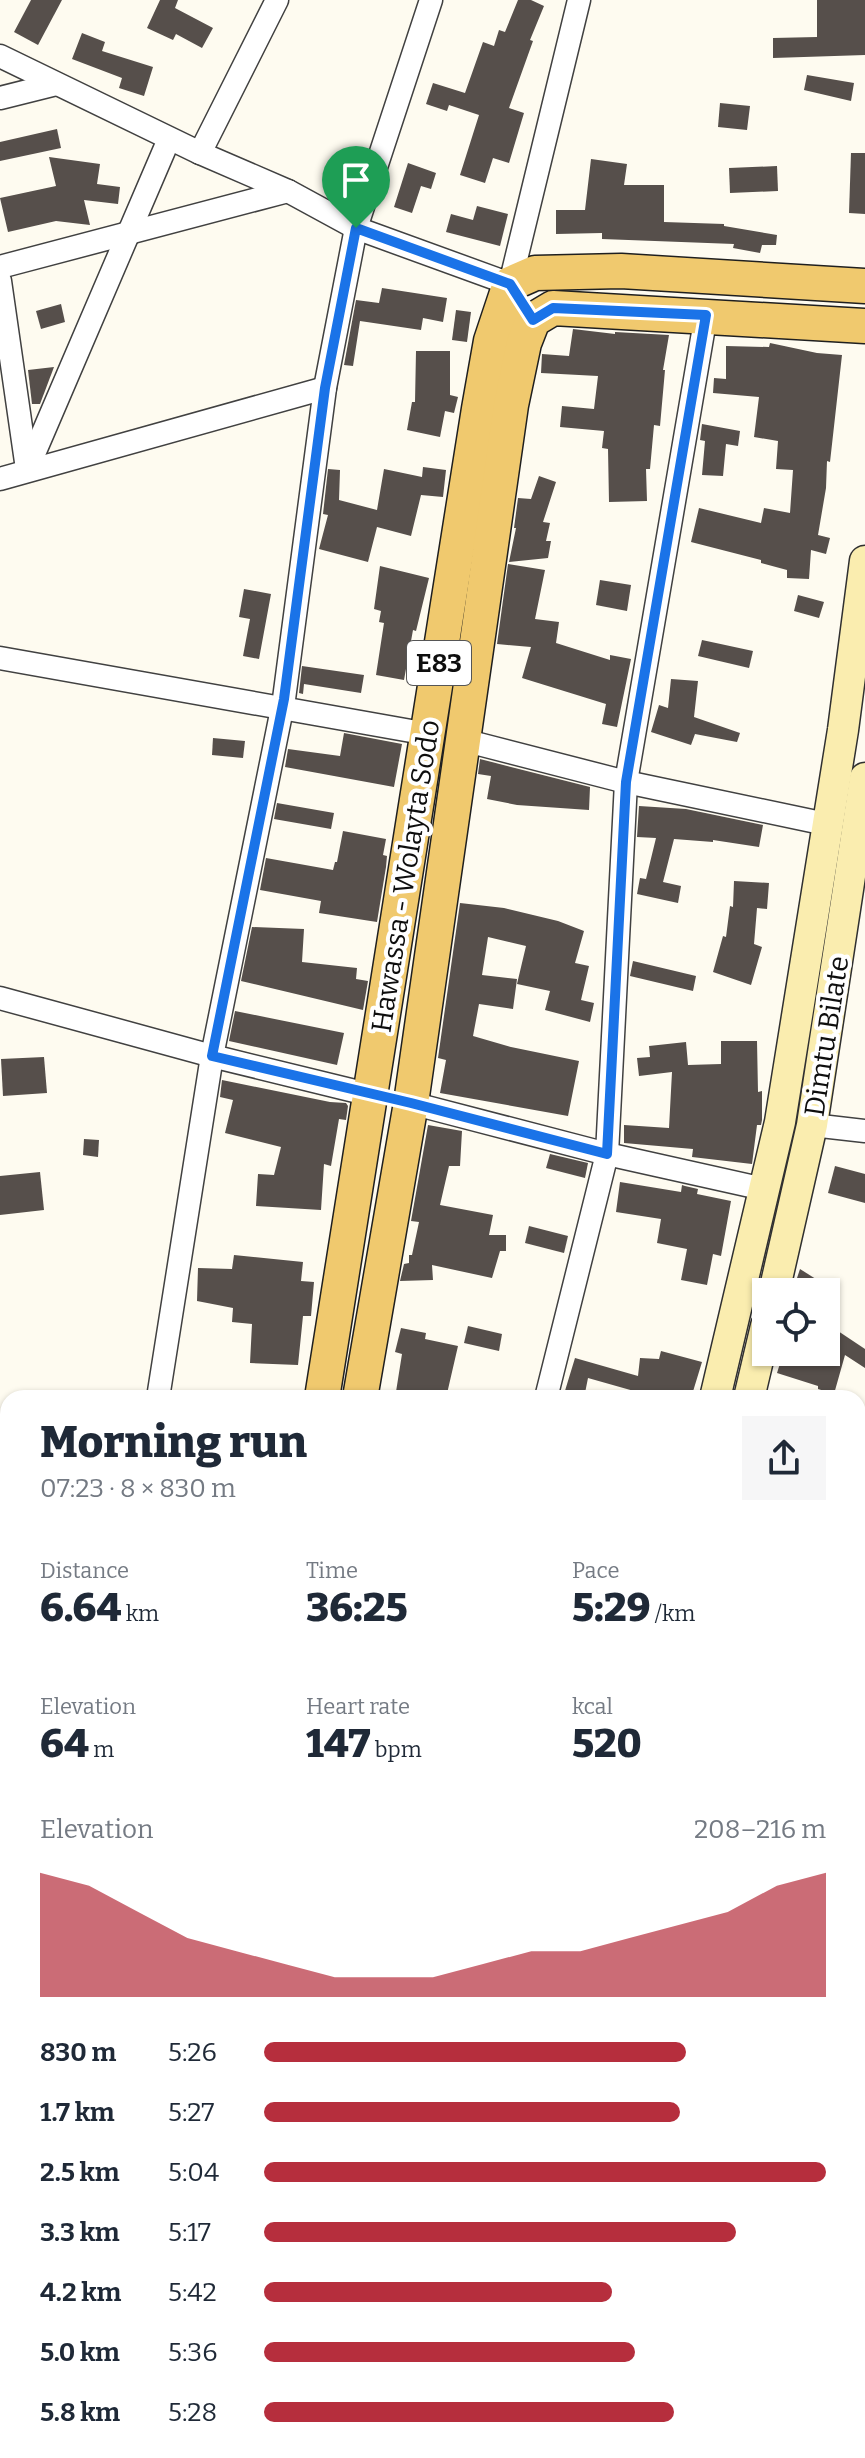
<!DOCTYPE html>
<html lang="en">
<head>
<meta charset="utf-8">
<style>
  body { margin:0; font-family:Bitter,serif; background:#f6f6f7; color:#1f2937; height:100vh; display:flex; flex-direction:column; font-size:30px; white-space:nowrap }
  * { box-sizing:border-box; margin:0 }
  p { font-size:26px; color:#747a83 }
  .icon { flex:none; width:44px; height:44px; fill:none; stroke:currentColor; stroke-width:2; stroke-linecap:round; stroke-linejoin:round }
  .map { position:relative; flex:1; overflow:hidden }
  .drawer { position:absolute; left:0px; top:1390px; width:866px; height:1068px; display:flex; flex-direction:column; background:#fff; border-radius:24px 24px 0 0; box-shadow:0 2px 6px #0004 }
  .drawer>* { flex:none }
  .buttons { position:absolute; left:752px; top:1278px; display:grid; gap:16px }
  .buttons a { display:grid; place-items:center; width:88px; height:88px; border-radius:0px; background:#fff; box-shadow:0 2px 6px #0004; font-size:40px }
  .pin { position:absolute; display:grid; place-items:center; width:68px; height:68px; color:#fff; margin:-82px -34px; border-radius:50% 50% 50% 0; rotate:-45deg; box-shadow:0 0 8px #0007 }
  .pin .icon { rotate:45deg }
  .round { display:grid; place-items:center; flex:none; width:84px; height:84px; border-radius:0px; background:#f6f6f7 }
  .headline { display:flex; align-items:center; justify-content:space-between; height:136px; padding:0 40px }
  h1 { font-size:44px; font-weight:800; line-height:60px }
  .figures { display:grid; grid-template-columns:repeat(3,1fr); gap:12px; height:136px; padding:8px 40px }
  .figures div { display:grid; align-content:center }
  .figures b { font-size:40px; font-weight:800 }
  .figures small { font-size:22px; font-weight:400 }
  .figures p { font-size:22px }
  .chart { height:224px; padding:16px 40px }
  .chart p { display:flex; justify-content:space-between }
  .chart svg { width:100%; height:144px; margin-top:8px; fill:#b62e3d; opacity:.7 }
  ul { padding:0 40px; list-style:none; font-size:26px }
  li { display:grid; grid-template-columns:128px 96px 1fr; align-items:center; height:60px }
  li i { height:20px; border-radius:10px; background:#b62e3d }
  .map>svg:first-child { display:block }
</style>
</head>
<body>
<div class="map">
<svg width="865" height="2458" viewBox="0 0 865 2458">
  <rect width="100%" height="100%" fill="#fefbf0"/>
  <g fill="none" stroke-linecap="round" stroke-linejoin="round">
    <!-- river -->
    <g stroke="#b8e0f3" stroke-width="36">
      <path d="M858,2033L865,2032"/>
      <path d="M0,2212L8,2207"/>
    </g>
  </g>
  <!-- building -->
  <g fill="#564f4b">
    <path d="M31,0H62L38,45L14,32Z"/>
    <path d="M160,0H178L175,8L213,28L202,48L176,34L173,40L147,28Z"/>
    <path d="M518,0H531L544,6L530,40L533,41L509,108L524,113L509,163L493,158L485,183L460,175L479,115L449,105L447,111L426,104L433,83L465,93L483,42L494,46L499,30L505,32Z"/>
    <path d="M817,0H865V55L773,58V38L817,37Z"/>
    <path d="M82,33L105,42L102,51L153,67L144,96L119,88L122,78L72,59Z"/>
    <path d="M807,75L854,83L851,101L804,90Z"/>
    <path d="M720,103L750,106L747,130L718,127Z"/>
    <path d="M57,129L61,148L0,161V142Z"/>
    <path d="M851,153H865V214L849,213Z"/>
    <path d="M49,157L100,164L97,184L120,187L118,204L84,200L90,225L56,221L8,232L0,198L56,186Z"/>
    <path d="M591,159L627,164L624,185H664V222L724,224V226L777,235L776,245H762L760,253L733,248L734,244L602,239V233L556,234V210H585Z"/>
    <path d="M408,163L436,173L431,189L421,186L412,213L394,207Z"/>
    <path d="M777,166L778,191L730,193L729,168Z"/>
    <path d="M477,206L508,214L500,246L446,232L451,214L473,220Z"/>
    <path d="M382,288L447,298L443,322L423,318L421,330L360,321L353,366L344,365L356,300L379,303Z"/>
    <path d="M61,304L65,322L41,329L36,311Z"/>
    <path d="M456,310L471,312L467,342L452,340Z"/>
    <path d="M573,329L615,334V332L669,335L663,370H665L660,426L654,425L650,469H646L647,501L609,502L608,449L602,448L604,431L560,427L562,406L594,409L598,376L541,373L542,354L569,356Z"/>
    <path d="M770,343L817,353L842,355L830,462L827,461L826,488L818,535L830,538L826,554L811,550L809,579L787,578V570L761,563V560L691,542L699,508L761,523L764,508L790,513L793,470L776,469L778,441L754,437L759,397L713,393L714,378L726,379V346L769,347Z"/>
    <path d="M416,351H450V395L458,397L454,413L445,411L440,437L407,430L412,402H415Z"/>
    <path d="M54,367L40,404H32L28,370Z"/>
    <path d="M702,424L740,431L738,446L726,444L723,476L702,475L705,441L700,440Z"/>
    <path d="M423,467L446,470L443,497L421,495L411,536L377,527L368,562L319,549L328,515L323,514L328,469L340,470L339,500L377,510L384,469L422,477Z"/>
    <path d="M539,476L556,482L543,522L550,523L546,541H551L548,558L509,562L516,528H514L518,498L531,499Z"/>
    <path d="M508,564L545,570L535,619L559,622L556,643L610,660V655L631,659L617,727L602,724L606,704L522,678L531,647L497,644Z"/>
    <path d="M380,566L429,578L416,631L413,630L404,680L376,675L384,623L379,622L381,611L374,609Z"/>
    <path d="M600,580L631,585L627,611L596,605Z"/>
    <path d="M244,589L271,594L259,659L243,656L250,619L239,617Z"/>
    <path d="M798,595L824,602L819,618L794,611Z"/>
    <path d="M702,640L753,651L749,668L698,656Z"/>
    <path d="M302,666L364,675L361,693L304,684L303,694L299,693Z"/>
    <path d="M671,679L698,681L694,717L740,733L737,742L695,734L691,745L651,732L659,705L668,708Z"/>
    <path d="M344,733L402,744L394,787L285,767L288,749L340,756Z"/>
    <path d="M213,738L245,741L243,758L212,755Z"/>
    <path d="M480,759L590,787L589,810L517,805L487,799L491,776L478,774Z"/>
    <path d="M277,803L334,813L331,829L274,819Z"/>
    <path d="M639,806L686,809L763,825L759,847L713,840V842L674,839L663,882L681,886L678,903L637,894L640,878L646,879L656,838L637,837Z"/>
    <path d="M343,831L386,839L383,855L387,856L386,867L377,922L319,913L321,901L260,890L266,858L333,870L335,862H337Z"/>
    <path d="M734,881L769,883L767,909L757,908L754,944L762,947L751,985L713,972L723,936L726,937L730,906L733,907Z"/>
    <path d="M460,903L504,908L558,921L584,931L575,963L589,966L581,1000L594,1003L590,1022L545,1010L550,991L517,984L526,946L488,937L482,975L517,979L513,1009L479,1004L473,1036L511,1047L579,1061L568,1116L440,1093L446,1060L438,1058Z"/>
    <path d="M252,927L304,929L302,962L357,968L356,979L368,981L363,1010L241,981Z"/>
    <path d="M633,961L696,976L693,991L630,976Z"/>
    <path d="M235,1011L344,1033L337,1065L229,1041Z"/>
    <path d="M721,1041H757L758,1092L762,1091V1120L761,1125H757L752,1164L692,1157L693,1149L624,1143V1125L669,1128L672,1072L639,1076L637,1058L650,1057L649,1046L686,1042L688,1065L721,1064Z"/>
    <path d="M44,1057L47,1093L3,1096L1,1059Z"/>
    <path d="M222,1080L330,1102L346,1103L348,1106L346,1120L339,1119L331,1166L324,1164L321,1210L256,1206L258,1174L274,1175L281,1147L225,1133L233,1100L220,1097Z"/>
    <path d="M428,1125L462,1131L460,1166H449L440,1205L493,1215L489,1235H506V1251H500L492,1278L432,1265L433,1280L400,1281L404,1264L409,1263V1255H412L419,1222L411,1221Z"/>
    <path d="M84,1139L99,1140L98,1157L83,1155Z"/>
    <path d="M550,1154L588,1163L585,1178L546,1168Z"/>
    <path d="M835,1166L865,1174V1203L828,1193Z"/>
    <path d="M40,1172L44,1210L0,1215V1176Z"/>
    <path d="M620,1182L681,1192L682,1185L685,1186L698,1189L697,1194L731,1201L721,1256L713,1254L707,1285L681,1280L687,1249L657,1243L661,1219L616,1212Z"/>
    <path d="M529,1226L568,1236L564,1253L525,1243Z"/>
    <path d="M234,1255L303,1262L301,1281L314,1282L311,1316H303L298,1365L250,1363L252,1324L232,1322L233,1308L197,1301L198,1268L232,1269Z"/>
    <path d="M800,1269L819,1281L812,1292H801L794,1287Z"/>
    <path d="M826,1323L865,1349V1368L845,1355L834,1394L818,1389V1386L777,1373L782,1357L786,1358L788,1352H826Z"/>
    <path d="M468,1326L502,1334L499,1351L464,1343Z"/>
    <path d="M401,1328L426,1333L425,1339L458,1346L446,1398H395L402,1354L395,1352Z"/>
    <path d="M661,1351L702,1362L691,1398H639L641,1393L588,1378L584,1398L564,1394L575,1358L638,1376L640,1358L659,1359Z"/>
  </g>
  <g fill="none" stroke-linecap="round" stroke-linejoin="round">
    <defs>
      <g id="minor">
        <path d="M0,56L200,153L288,191L356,228L510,284L579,0"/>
        <path d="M0,98L56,84"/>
        <path d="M200,153L277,0"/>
        <path d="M0,267L288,191"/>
        <path d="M0,281L27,469"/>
        <path d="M27,470L169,139"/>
        <path d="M0,479L325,388"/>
        <path d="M0,658L428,734"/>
        <path d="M463,740L626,782L826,824"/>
        <path d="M0,998L212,1056L371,1095"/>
        <path d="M411,1103L607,1154L764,1189"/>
        <path d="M812,1125L865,1131"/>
        <path d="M158,1398L212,1056L284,699L325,388L356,228L431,0"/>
        <path d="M546,1398L607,1154L626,782L706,315"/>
        <path d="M858,1489L865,1491"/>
        <path d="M858,1641L865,1620"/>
        <path d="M858,1672L865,1670"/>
        <path d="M858,1849L865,1848"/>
        <path d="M0,1910L8,1912"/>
        <path d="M561,2450L562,2458"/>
      </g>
      <g id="secondary">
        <path d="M774,1292L812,1125L865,778"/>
        <path d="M715,1398L780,1122L843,730L865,561"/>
        <path d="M749,1398L766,1326"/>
      </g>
      <g id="primary">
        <path d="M322,1398L479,409L491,341L510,284L535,273L621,271L865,286"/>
        <path d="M360,1398L411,1103L511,405L524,343L533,320L553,308L865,326"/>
        <path d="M328,2450L330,2458"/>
      </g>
    </defs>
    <!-- minor casing -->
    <use href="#minor" stroke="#414141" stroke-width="25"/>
    <!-- secondary casing -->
    <use href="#secondary" stroke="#303030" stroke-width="33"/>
    <!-- primary casing -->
    <use href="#primary" stroke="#1f1f1f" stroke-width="37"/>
    <!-- minor -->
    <use href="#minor" stroke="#fff" stroke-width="22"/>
    <!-- secondary -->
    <use href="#secondary" stroke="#faedaf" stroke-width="30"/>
    <!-- primary -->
    <use href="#primary" stroke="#f0c96e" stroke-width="34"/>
  </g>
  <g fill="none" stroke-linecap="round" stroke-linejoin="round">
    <defs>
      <path id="route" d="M356,228L510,284L533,320L553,308L706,315L626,782L607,1154L411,1103L212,1056L284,699L325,388Z"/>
    </defs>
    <!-- route casing -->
    <use href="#route" stroke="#fff" stroke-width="16"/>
    <!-- route -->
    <use href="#route" stroke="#1a73e8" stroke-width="10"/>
  </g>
  <g text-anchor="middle" stroke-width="8" stroke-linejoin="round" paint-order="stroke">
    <!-- shield labels -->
    <rect fill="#fff" stroke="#565656" stroke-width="2" x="407" y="641" width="64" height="44" rx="6"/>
    <g font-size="26" font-weight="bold" fill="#0e0e0e">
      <text x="439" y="672">E83</text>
    </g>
    <!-- street labels -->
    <g font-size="28" fill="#0e0e0e" stroke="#fff">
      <text transform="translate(405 876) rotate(-81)" y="10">Hawassa - Wolayta Sodo</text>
      <text transform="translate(826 1036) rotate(-81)" y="10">Dimtu Bilate</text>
    </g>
  </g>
</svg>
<div class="buttons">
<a><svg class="icon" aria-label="locate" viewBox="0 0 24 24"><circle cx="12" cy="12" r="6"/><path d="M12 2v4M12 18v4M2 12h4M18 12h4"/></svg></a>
</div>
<div class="pin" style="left:356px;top:228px;background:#1e9e55"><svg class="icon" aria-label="arrive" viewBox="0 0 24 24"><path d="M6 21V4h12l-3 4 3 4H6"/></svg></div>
<section class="drawer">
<div class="headline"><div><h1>Morning run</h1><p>07:23 · 8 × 830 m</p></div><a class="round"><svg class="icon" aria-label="share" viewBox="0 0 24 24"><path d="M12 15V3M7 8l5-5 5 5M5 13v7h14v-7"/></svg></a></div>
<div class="figures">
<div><p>Distance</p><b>6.64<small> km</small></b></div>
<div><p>Time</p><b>36:25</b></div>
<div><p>Pace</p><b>5:29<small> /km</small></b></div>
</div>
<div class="figures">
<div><p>Elevation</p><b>64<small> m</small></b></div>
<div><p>Heart rate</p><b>147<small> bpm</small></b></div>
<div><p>kcal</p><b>520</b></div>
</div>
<div class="chart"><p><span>Elevation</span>208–216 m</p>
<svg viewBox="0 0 160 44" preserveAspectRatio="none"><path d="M0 44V6L10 10L20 18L30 26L40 30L50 34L60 38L70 38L80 38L90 34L100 30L110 30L120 26L130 22L140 18L150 10L160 6V44z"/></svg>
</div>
<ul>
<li><b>830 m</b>5:26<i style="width:75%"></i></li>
<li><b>1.7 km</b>5:27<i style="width:74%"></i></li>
<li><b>2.5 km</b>5:04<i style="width:100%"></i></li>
<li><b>3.3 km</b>5:17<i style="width:84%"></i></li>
<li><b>4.2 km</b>5:42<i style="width:62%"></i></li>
<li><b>5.0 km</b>5:36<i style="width:66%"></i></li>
<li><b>5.8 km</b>5:28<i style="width:73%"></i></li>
</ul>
</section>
</div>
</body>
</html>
